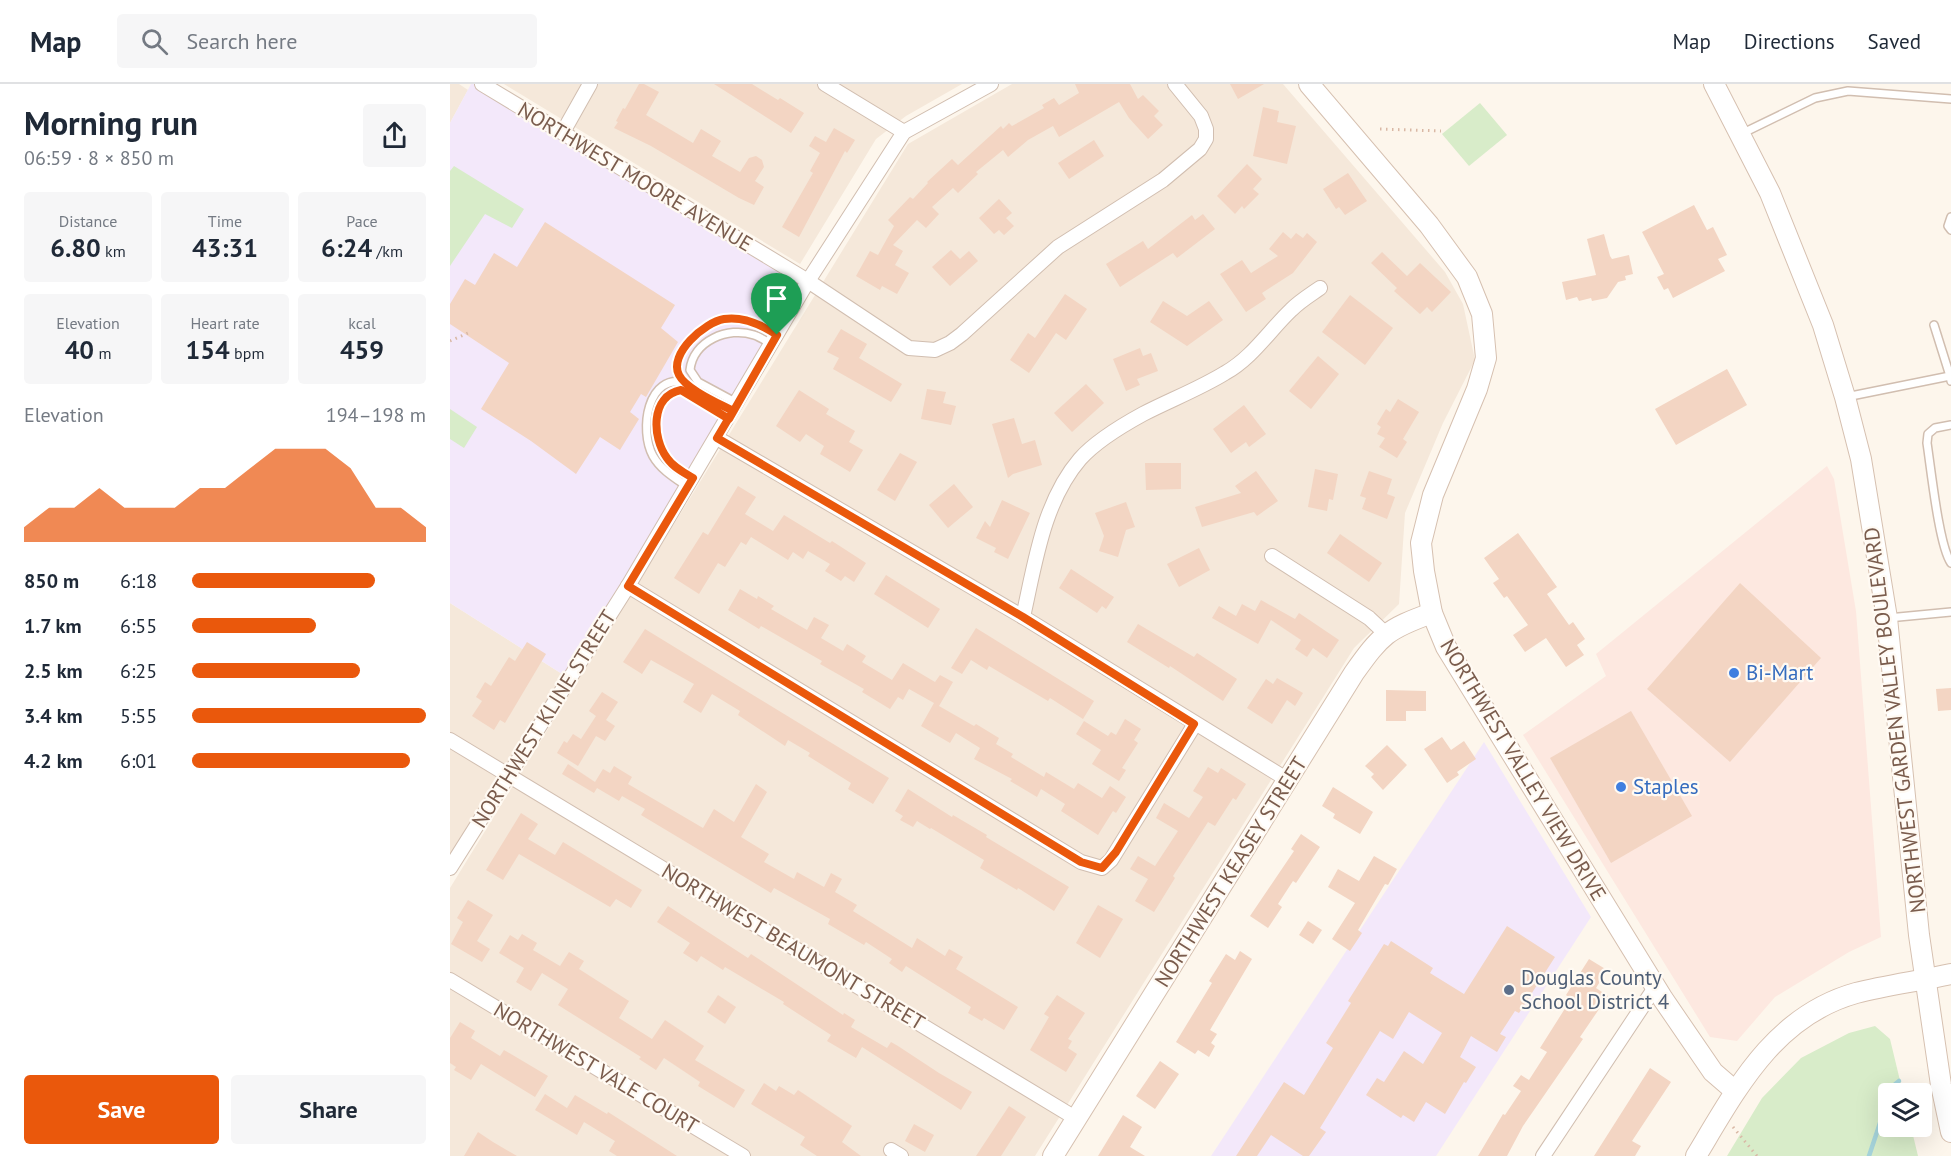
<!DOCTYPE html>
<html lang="en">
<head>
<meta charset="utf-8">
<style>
  body { margin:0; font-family:"PT Sans",sans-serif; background:#f6f6f7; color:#1f2937; height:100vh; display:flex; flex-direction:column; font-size:22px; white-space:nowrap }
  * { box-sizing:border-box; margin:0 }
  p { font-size:20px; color:#747a83 }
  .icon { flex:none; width:33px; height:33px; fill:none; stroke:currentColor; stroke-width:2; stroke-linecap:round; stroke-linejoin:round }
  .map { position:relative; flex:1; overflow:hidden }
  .drawer { display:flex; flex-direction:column; background:#fff; width:450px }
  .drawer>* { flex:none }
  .buttons { position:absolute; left:1428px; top:999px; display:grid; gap:12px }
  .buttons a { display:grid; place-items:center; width:54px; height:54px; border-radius:6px; background:#fff; box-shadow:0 6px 24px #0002; font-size:30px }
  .pin { position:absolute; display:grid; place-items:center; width:51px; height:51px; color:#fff; margin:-62px -26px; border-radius:50% 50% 50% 0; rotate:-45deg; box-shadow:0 0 6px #0007 }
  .pin .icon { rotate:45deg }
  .round { display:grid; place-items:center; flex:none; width:63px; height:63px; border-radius:6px; background:#f6f6f7 }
  .summary { display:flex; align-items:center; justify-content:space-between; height:102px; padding:0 24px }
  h1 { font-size:33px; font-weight:700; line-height:45px }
  .figures { display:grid; grid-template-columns:repeat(3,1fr); gap:9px; height:102px; padding:6px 24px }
  .figures div { display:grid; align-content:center; border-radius:6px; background:#f6f6f7; text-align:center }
  .figures b { font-size:26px; font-weight:700 }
  .figures small { font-size:16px; font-weight:400 }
  .figures p { font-size:16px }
  .chart { height:168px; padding:12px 24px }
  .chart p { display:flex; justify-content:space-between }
  .chart svg { width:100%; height:108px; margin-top:6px; fill:#ea580c; opacity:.7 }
  .action { display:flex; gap:12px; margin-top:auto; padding:12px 24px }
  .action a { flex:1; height:69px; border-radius:6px; background:#ea580c; color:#fff; font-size:24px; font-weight:700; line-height:69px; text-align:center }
  .action a+a { background:#f6f6f7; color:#1f2937 }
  ul { padding:0 24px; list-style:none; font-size:20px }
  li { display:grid; grid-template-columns:96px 72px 1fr; align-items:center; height:45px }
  li i { height:15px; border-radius:8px; background:#ea580c }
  header { display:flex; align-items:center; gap:36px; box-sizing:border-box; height:84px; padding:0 30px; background:#fff; border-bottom:2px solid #e0e1e3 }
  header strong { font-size:28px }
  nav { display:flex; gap:33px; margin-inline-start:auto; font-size:21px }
  .search { width:420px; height:54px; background:#f6f6f7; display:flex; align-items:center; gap:15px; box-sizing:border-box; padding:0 21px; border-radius:6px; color:#747a83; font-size:22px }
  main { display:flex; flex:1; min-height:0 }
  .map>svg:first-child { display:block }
</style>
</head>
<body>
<header>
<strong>Map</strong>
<div class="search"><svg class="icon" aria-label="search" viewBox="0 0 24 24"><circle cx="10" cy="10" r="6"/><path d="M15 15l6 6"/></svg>Search here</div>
<nav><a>Map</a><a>Directions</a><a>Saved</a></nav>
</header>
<main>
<section class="drawer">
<div class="summary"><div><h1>Morning run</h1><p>06:59 · 8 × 850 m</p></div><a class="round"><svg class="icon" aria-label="share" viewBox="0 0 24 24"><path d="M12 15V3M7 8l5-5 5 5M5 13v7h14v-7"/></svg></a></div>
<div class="figures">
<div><p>Distance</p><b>6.80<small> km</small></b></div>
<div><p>Time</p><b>43:31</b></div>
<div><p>Pace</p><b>6:24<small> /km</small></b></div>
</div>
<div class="figures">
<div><p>Elevation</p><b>40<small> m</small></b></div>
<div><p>Heart rate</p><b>154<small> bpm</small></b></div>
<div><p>kcal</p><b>459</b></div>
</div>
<div class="chart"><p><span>Elevation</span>194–198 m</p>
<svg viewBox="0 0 160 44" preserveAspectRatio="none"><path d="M0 44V38L10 30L20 30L30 22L40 30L50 30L60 30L70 22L80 22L90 14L100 6L110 6L120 6L130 14L140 30L150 30L160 38V44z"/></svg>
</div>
<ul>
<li><b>850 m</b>6:18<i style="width:78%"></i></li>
<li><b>1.7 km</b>6:55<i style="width:53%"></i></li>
<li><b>2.5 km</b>6:25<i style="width:72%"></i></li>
<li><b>3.4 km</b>5:55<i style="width:100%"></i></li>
<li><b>4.2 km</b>6:01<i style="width:93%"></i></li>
</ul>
<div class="action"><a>Save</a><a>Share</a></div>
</section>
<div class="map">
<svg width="1501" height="1072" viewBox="0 0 1501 1072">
  <rect width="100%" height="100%" fill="#fdf6ec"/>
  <!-- residential -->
  <g fill="#f5e8da">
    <path d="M0,0H9L18,6L0,39Z"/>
    <path d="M54,0H512L456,32L426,55L350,180Z"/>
    <path d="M562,0H833L995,188L1013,220L1025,276L993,339L955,429L949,520L904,564L585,1072H0V804L458,60Z"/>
    <path d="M0,519L120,595L0,783Z"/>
  </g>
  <!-- commercial -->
  <path fill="#fde8e0" d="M1377,382L1384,395L1406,527L1431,853L1399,868L1325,913L1287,957L1260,953L1073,651L1156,592L1146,570Z"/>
  <!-- education -->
  <g fill="#f3e8fa">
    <path d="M21,0H27L353,198L120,595L0,519V39Z"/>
    <path d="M1034,658L1141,833L986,1072H761Z"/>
  </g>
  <!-- green -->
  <g fill="#d8ecc9">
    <path d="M1030,19L1057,51L1019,82L992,50Z"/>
    <path d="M4,82L74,125L62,144L35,130L0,182V87Z"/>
    <path d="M0,325L27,343L14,364L0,355Z"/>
    <path d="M1425,942L1440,955L1453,1009L1438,1010V1042L1461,1043L1468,1072H1277L1312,1014L1351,974L1399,949Z"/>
  </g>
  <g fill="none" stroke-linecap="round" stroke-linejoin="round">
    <!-- stream -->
    <g stroke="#a5d3da" stroke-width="4.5">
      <path d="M1440,1010L1443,1002L1449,997"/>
      <path d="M1419,1072L1438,1015"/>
    </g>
  </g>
  <!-- building -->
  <g fill="#f3d5c3">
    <path d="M189,0H194L209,8L196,31L243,59L251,45L271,57L262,72L290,88L299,74L306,72L312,76L314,83L305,97L314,103L304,121L289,114L201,62L164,44L168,38L166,37L173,24L175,25Z"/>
    <path d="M264,0H302L328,16L330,14L354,29L341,49Z"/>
    <path d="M625,0H680L688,15L693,11L709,27L704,32L713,41L698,55L679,34L669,18L609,53L603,42L578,56L558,73L553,66L526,88L528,90L508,109L503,104L482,123L489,130L476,144L467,136L443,161L453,167L445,181L459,189L447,210L432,202L430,206L406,192L420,167L428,171L444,142L438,136L460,113L463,115L478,99L477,98L502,75L508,81L551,42L553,45L559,39L562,42L594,24L592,21L604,14L609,21L629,9Z"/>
    <path d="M780,0H814L788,15Z"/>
    <path d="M813,23L829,27L827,38L846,42L837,80L803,72Z"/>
    <path d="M384,44L405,56L397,69L395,67L349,153L332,143L363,89L360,87L370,69L359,62L365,52L376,58Z"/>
    <path d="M644,56L654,72L619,95L608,79Z"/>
    <path d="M797,80L812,95L803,105L809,110L794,125L792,122L785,130L767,112Z"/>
    <path d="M898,89L917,117L895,131L889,123L886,125L873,105Z"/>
    <path d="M549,115L562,129L556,134L564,142L554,151L549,146L544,150L529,134Z"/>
    <path d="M1244,121L1257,146L1263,143L1277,171L1268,175L1275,187L1223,214L1218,204L1214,206L1207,193L1214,190L1192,148Z"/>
    <path d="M753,130L765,145L727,174L723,169L670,203L656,180L693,157L698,165L742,131L745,136Z"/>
    <path d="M95,138L225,221L211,244L228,258L196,313L191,310L180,328L189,335L170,366L150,353L126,390L81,357L31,325L59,279L0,240V220L15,195L25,201L44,169L67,183Z"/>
    <path d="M833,148L841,155L846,149L853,154L857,149L867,158L843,189L812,209L816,215L796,228L770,190L792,176L801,189L828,172L819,165Z"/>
    <path d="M1154,150L1160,172L1162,175L1179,171L1183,190L1175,192L1176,196L1168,198L1157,214L1142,217L1141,214L1129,217L1127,213L1116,216L1112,198L1146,191L1137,155Z"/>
    <path d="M501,166L510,175L519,167L528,177L500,202L482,183Z"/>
    <path d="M932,168L957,192L970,179L1001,208L982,228L977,223L970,230L944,207L947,204L921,179Z"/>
    <path d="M615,210L637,225L616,256L606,249L579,289L560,276L578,249L585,254Z"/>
    <path d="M900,211L943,244L915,281L872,248Z"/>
    <path d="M713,217L737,232L759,217L773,236L737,262L700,238Z"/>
    <path d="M391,245L417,260L409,274L452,300L441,318L383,285L389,274L377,268Z"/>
    <path d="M690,264L693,272L701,269L708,287L687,295L690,301L676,307L663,275Z"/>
    <path d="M868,272L889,290L861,325L839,307Z"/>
    <path d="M1277,285L1297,321L1226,361L1205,325Z"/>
    <path d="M636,300L654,319L622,348L604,329Z"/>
    <path d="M477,305L496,308L493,319L506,322L501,341L471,335Z"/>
    <path d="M349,306L379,325L376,330L405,347L399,358L413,366L400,388L370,370L374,362L356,350L350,358L326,342Z"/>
    <path d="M948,315L969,328L953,355L957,358L947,374L929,363L935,354L927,350L931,343L927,340L936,325L940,328Z"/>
    <path d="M794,321L816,350L799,363L796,358L781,369L763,345Z"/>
    <path d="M564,334L572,360L585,356L592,381L563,390L558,394L542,340Z"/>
    <path d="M450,369L467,378L445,417L427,406Z"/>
    <path d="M695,379H731V405L696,406Z"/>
    <path d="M865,385L888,390L883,416L879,415L877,427L858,423Z"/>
    <path d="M806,387L828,417L807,432L804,428L752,443L745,423L791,409L785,402Z"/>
    <path d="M919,387L942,395L937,410L945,413L937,435L912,425L916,414L910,412Z"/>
    <path d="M504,400L523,423L498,444L479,421Z"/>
    <path d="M288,402L306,413L295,430L323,447L334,431L380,459L382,457L416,479L404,498L395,492L391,497L375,487L380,480L358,467L353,475L343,468L338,476L301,453L296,461L291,458L275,483L268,479L249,510L224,494L253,448L258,451Z"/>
    <path d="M552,416L580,429L558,475L544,468L546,464L526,454L535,437L540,443Z"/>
    <path d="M676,418L685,443L676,446L668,473L649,467L654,452L645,429Z"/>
    <path d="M1068,449L1107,503L1097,510L1119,541L1123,538L1135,555L1127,561L1134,571L1116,583L1096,554L1075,568L1063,551L1078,541L1057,512L1054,514L1043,499L1049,495L1034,474Z"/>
    <path d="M890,450L932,479L919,498L877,469Z"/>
    <path d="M749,464L760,486L729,503L717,480Z"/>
    <path d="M621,485L664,513L656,525L652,522L647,529L609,504Z"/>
    <path d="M436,491L490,525L478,544L424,510Z"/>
    <path d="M1290,499L1371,574L1280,678L1197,605Z"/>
    <path d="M290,505L307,515L308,512L324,522L321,525L357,546L364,533L379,541L371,554L393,567L397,560L416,572L412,578L442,596L453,579L485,598L490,591L503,598L489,622L524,642L526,640L549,654L546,660L563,670L561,673L594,693L596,688L624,705L628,699L652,714L660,702L676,713L666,729L663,727L648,751L611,727L615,720L591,705L587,713L560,697L562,695L524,675L530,664L506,649L500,659L471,642L484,619L459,605L453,616L448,613L440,625L412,608L414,605L370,580L372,577L311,542L309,545L278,526Z"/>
    <path d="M811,516L845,535L849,529L889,556L877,574L863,564L857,573L845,565L851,556L821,536L808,560L762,534L769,522L786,532L792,520L805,527Z"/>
    <path d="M688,540L744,573L747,569L787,595L773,617L720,582L719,584L677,558Z"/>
    <path d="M526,544L644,617L633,635L600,614L598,617L539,582L537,586L521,576L512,590L501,584Z"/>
    <path d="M195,545L439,694L423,720L398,705L401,699L358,672L360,669L338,656L335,662L288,631L290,627L262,610L251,629L233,618L244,600L201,576L192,590L173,578Z"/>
    <path d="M77,558L96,570L55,639L50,636L44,646L22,632L32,617L26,613L35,598L41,602L59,573L65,577Z"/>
    <path d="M827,594L853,609L845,622L837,616L822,640L797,624L816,595L823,600Z"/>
    <path d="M1501,604V626L1488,627L1486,605Z"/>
    <path d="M936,606L976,607V627H956V637H936Z"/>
    <path d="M152,608L168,618L156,636L165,642L155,657L146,652L128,682L107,669L114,657L117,659L123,650L131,655L146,632L139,627Z"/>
    <path d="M1181,627L1242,732L1161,779L1100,674Z"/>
    <path d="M675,635L691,645L684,656L688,659L672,684L676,686L669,697L642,680L651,666L626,650L634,637L658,652L661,648L666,651Z"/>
    <path d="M992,653L1001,666L1014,657L1026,675L1007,688L1009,691L997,699L974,665Z"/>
    <path d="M937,661L957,681L933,706L921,693L924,690L915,682Z"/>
    <path d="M118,680L145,698L153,685L160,689L164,682L182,693L178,700L253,744L264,725L284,738L306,700L317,708L291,753L319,770L314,778L344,795L347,788L374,803L381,789L392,795L385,808L407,821L403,827L462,864L467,854L495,872L499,865L513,873L506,885L568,923L554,946L534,934L532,937L518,929L521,923L456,882L452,888L439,879L442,875L416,858L414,861L378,840L380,835L324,804L321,809L191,731L195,725L172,712L169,717L147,704L144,709L112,690Z"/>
    <path d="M758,683L768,689L771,684L796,700L786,716L783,714L765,742L758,738L723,792L725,794L704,828L685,817L698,795L680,785L688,772L705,782L728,747L706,734L714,719L739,734L753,713L743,707Z"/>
    <path d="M883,703L923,728L910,750L883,734L885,730L872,722Z"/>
    <path d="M458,705L502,733L503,731L537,751L536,753L619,803L604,827L568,804L567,806L530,784L534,776L481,744L480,745L467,737L463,743L450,736L453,732L445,727Z"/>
    <path d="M71,729L88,740L78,755L105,771L113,758L192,806L181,824L166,815L160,823L69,770L53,796L36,786Z"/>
    <path d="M851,750L870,763L846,799L843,797L828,820L832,823L818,844L800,832L844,767L841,765Z"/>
    <path d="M924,772L947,785L938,801L935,800L908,846L912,849L900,867L882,855L905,819L878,803L888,785L909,797Z"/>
    <path d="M18,816L43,831L27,857L40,865L32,878L1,860L13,838L7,834Z"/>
    <path d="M648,821L673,835L650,874L626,859Z"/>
    <path d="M218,822L298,874L301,870L393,931L394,929L405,936L401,943L437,964L441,958L448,962L489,989L522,1008L511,1026L412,963L406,974L377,957L381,951L333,920L334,918L275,883L273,886L251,872L247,878L233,869L240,859L207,838Z"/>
    <path d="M858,837L872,846L863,860L849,851Z"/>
    <path d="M1057,842L1105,873L1069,929L1065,927L1050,950L1056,953L1047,968L1021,952L1010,973L1026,983L1016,999L1014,998L995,1030L976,1018L964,1038L953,1031L951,1034L916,1011L927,994L934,998L954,967L973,980L992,949L959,928L943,955L930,947L870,1044L876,1048L859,1072H853L821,1051L807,1072H786L834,998L854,1011L883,964L876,959L901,919L898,917L934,860L938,862L941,857L983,884L980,889L1014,910Z"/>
    <path d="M72,850L87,859L83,866L110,882L119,868L134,877L129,885L179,917L169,934L202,955L215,936L254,962L245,976L295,1006L284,1024L248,1002L250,998L214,974L206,986L189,975L191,973L108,921L118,905L92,889L81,907L66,898L74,884L49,869L60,851L68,856Z"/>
    <path d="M790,867L802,875L760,946L767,950L761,959L765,962L759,973L748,966L745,970L726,958L762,899L759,897L776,870L785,876Z"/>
    <path d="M1139,875L1157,886L1146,904L1158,912L1130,953L1133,955L1073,1042L1057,1072H1028L1053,1030L1055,1031L1071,1007L1063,1002L1071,991L1079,996L1097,968L1090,964L1121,915L1116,911Z"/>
    <path d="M268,911L286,923L275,940L257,928Z"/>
    <path d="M607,911L635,929L618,955L622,957L618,964L627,970L616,988L580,966L599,933L594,930Z"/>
    <path d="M10,938L25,947L21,954L50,972L54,966L98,992L85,1013L31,980L21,996L4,986L6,983L0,979V954Z"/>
    <path d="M710,977L729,990L705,1025L686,1012Z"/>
    <path d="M1200,984L1221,998L1182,1057L1191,1062L1185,1072H1144Z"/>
    <path d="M314,999L326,1007L329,1002L344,1011L348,1006L402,1042L392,1058L411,1072H367L350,1061L355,1053L301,1020Z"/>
    <path d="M95,1010L117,1024L125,1011L157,1030L158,1028L227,1072H167L159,1067L165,1057L134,1038L127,1051L85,1026Z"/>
    <path d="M559,1022L576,1033L551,1072H526Z"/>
    <path d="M673,1031L692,1043L680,1063L695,1072H648Z"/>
    <path d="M464,1040L484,1051L475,1068L455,1057Z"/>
    <path d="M28,1048L43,1058L67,1072H14Z"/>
  </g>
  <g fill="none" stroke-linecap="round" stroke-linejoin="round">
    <defs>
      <g id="lane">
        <path d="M1291,50L1365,14L1398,7L1501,15"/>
        <path d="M1501,133L1498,142L1501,146"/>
        <path d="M1484,241L1500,292"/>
        <path d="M236,299C197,288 189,347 203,372C211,386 225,394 238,403"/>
        <path d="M1396,313L1500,292L1501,297"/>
        <path d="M287,319L248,298L240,286C243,257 278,242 304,251C310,253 316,257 321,260"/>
        <path d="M283,327C268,319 236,305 229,291C218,269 255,238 274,235C293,232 312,242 327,251"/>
        <path d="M1501,341L1485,344L1478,350L1477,359C1481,385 1489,462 1501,479"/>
        <path d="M243,395C234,389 223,383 217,374C202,354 200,312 231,306L279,335"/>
        <path d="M1438,534L1501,528"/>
      </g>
      <g id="street">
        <path d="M32,0L358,197L459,264L485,266L500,259L512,250L608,163L713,96L750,65L756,55V45L751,32L725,0"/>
        <path d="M375,0L454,48"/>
        <path d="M113,48L140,0"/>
        <path d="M267,354L573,533L838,696"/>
        <path d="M822,472L919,534L935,549"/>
        <path d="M178,502L631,778L652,784L661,776L745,640"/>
        <path d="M573,533C585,480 593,418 630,375C646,357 671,342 693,330C720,316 749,305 775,289C802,274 819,247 841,226C850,217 860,211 870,204"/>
        <path d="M0,656L627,1035"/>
        <path d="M0,784L178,502L358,197L454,48L541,0"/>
        <path d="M0,896L293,1072"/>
        <path d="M441,1066L451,1072"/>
        <path d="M1093,1072L1206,902"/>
      </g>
      <g id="secondary">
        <path d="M859,0L979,141L1017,193L1032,230L1036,274L1027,305L983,411L971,459L974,487L982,529L996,563L1213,915L1263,988L1285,1007"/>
        <path d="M1264,0L1320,109L1373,241L1395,313L1411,375L1437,534L1469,851L1491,1001L1501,1048"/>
        <path d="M603,1072L904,589C931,551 937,545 982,529"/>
        <path d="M1246,1072C1287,1004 1324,932 1406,909C1437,901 1470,897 1501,890"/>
      </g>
    </defs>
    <!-- lane casing -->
    <use href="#lane" stroke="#d1beb0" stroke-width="10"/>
    <!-- street casing -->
    <use href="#street" stroke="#d1beb0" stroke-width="16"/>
    <!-- secondary casing -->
    <use href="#secondary" stroke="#d6c0b0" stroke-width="22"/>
    <!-- path -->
    <g stroke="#d9b8a5" stroke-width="3" stroke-dasharray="1.5 4.5" stroke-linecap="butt">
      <path d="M930,45L991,47"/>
      <path d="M0,257L18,249"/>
      <path d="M1283,1043L1307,1072"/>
    </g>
    <!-- lane -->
    <use href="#lane" stroke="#fff" stroke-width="7"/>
    <!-- street -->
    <use href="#street" stroke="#fff" stroke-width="14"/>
    <!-- secondary -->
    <use href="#secondary" stroke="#fff" stroke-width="20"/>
  </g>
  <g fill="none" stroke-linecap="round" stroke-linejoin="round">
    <defs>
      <path id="route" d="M327,251C312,241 293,232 274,235C255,238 218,270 229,291C236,305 268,319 283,327L267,354L573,533L744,640L666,768L652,784L631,778L178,502L243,394C234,389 223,383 217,374C202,354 200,312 231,306L279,335L327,251"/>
    </defs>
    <!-- route casing -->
    <use href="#route" stroke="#fff" stroke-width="12"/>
    <!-- route -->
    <use href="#route" stroke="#ea580c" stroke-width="8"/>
  </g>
  <!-- markers -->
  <g fill="#3f7fe0" stroke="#fffaf3" stroke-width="2">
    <circle cx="1284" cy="589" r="6"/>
    <circle cx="1171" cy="703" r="6"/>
  </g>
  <circle fill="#5c6f8a" stroke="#fffaf3" stroke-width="2" cx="1059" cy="906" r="6"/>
  <g text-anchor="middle" stroke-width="4.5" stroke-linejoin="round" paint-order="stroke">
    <!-- street labels -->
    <g font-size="21" fill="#7a5c4d" stroke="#fffaf3">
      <text transform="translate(185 93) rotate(31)" y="7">NORTHWEST MOORE AVENUE</text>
      <text transform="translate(94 635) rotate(-58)" y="7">NORTHWEST KLINE STREET</text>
      <text transform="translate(1445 636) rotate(-97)" y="7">NORTHWEST GARDEN VALLEY BOULEVARD</text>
      <text transform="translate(1073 686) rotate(59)" y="7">NORTHWEST VALLEY VIEW DRIVE</text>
      <text transform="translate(781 788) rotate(-58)" y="7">NORTHWEST KEASEY STREET</text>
      <text transform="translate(343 863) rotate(31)" y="7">NORTHWEST BEAUMONT STREET</text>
      <text transform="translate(146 984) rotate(31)" y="7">NORTHWEST VALE COURT</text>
    </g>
    <!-- shop labels -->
    <g font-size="21" fill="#366cbe" stroke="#fffaf3" text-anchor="start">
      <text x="1296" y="596">Bi-Mart</text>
      <text x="1183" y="710">Staples</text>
    </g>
    <!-- service labels -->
    <g font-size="21" fill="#4e5e75" stroke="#fffaf3" text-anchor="start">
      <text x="1071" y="901">Douglas County<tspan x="1071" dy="24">School District 4</tspan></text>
    </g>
  </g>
</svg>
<div class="buttons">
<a><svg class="icon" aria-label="layers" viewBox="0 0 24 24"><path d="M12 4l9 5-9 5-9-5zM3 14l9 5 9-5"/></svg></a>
</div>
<div class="pin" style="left:327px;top:251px;background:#1e9e55"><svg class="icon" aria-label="arrive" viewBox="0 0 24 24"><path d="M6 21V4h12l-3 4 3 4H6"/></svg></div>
</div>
</main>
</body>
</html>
